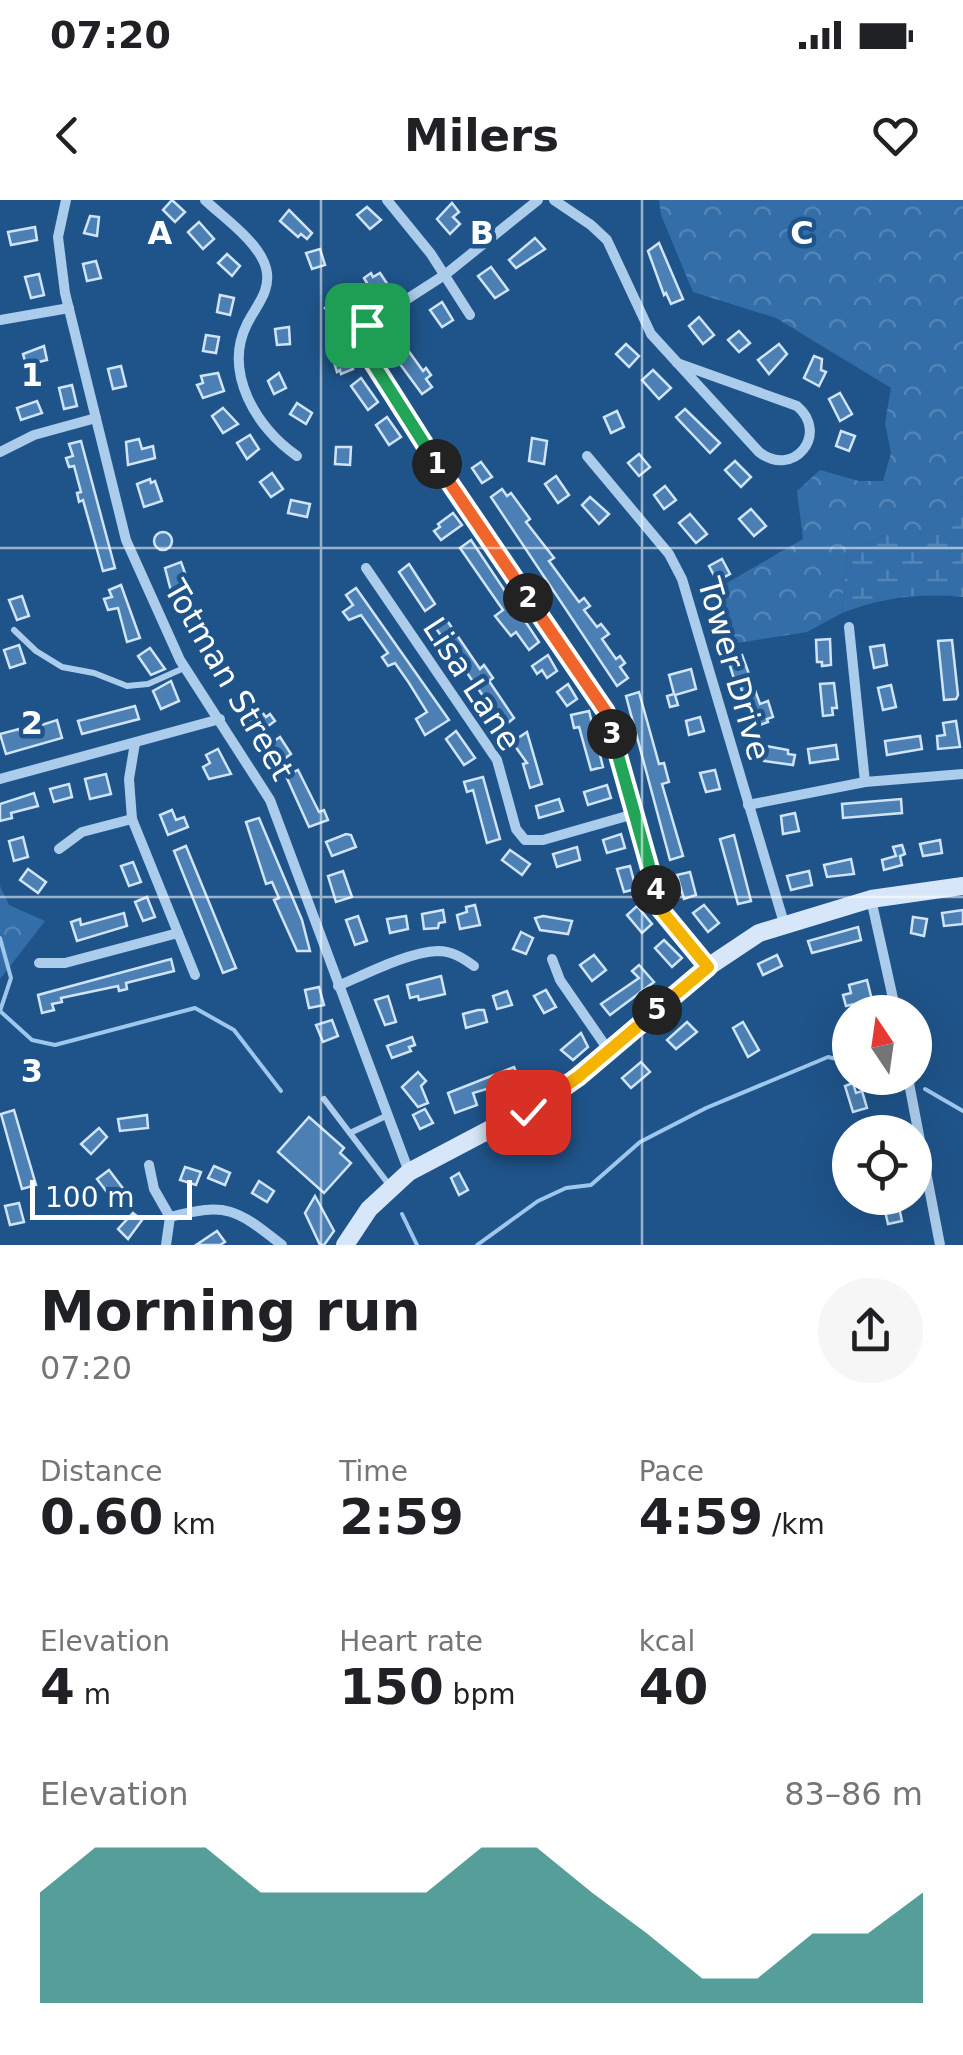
<!DOCTYPE html>
<html lang="en">
<head>
<meta charset="utf-8">
<style>
  body { margin:0; font-family:"DejaVu Sans",sans-serif; background:#f6f6f6; color:#202124; height:100vh; display:flex; flex-direction:column; font-size:38px; white-space:nowrap }
  * { box-sizing:border-box; margin:0 }
  p { font-size:32px; color:#757577 }
  .icon { flex:none; width:55px; height:55px; fill:none; stroke:currentColor; stroke-width:2; stroke-linecap:round; stroke-linejoin:round }
  .map { position:relative; height:1045px; overflow:hidden }
  .sheet { display:flex; flex-direction:column; background:#fff; flex:1 }
  .sheet>* { flex:none }
  .needle { width:65px; rotate:347deg }
  .controls { position:absolute; left:832px; top:795px; display:grid; gap:20px }
  .controls a { display:grid; place-items:center; width:100px; height:100px; border-radius:50%; background:#fff; box-shadow:0 10px 40px #0002; font-size:50px }
  .scale { position:absolute; left:30px; bottom:25px; width:162px; box-sizing:border-box; padding-left:10px; border:5px solid #fff; border-top:0; font-size:28px; line-height:35px; white-space:nowrap; color:#fff; -webkit-text-stroke:8px #1f548a; paint-order:stroke }
  .pin { position:absolute; display:grid; place-items:center; width:85px; height:85px; color:#fff; margin:-42px; border-radius:20px; box-shadow:0 5px 15px #0006 }
  .km { position:absolute; width:50px; height:50px; margin:-25px; border-radius:50%; background:#222; color:#fff; font-size:28px; line-height:50px; text-align:center }
  .round { display:grid; place-items:center; flex:none; width:105px; height:105px; border-radius:52px; background:#f6f6f6 }
  .summary { display:flex; align-items:center; justify-content:space-between; height:170px; padding:0 40px }
  h1 { font-size:55px; font-weight:700; line-height:75px }
  .metrics { display:grid; grid-template-columns:repeat(3,1fr); gap:15px; height:170px; padding:10px 40px }
  .metrics div { display:grid; align-content:center }
  .metrics b { font-size:50px; font-weight:700 }
  .metrics small { font-size:28px; font-weight:400 }
  .metrics p { font-size:28px }
  .chart { height:280px; padding:20px 40px }
  .chart p { display:flex; justify-content:space-between }
  .chart svg { width:100%; height:180px; margin-top:10px; fill:#0f766e; opacity:.7 }
  .status { display:flex; justify-content:space-between; align-items:center; height:70px; padding:0 50px; background:#fff; direction:ltr }
  .status svg { height:28px; fill:currentColor }
  header { display:flex; justify-content:space-between; align-items:center; height:130px; padding:0 40px; background:#fff; font-size:45px; font-weight:700 }
  .map>svg:first-child { display:block }
</style>
</head>
<body>
<div class="status"><b>07:20</b><svg viewBox="0 0 49 12"><path d="M0 12V9h3v3zM5 12V6h3v6zM10 12V3h3v9zM15 12V0h3v12zM26 1h20v11H26zM47 4h2v5h-2z"/></svg></div>
<header><svg class="icon" aria-label="back" viewBox="0 0 24 24"><path d="M15 5l-7 7 7 7"/></svg>Milers<svg class="icon" aria-label="heart" viewBox="0 0 24 24"><path d="M12 20l-8-8c-3-5 5-10 8-4 3-6 11-1 8 4z"/></svg></header>
<div class="map">
<svg width="963" height="1045" viewBox="0 0 963 1045">
  <defs>
    <pattern id="forest-crowns" width="20" height="18" patternUnits="userSpaceOnUse" patternTransform="scale(2.5)"><rect width="20" height="18" fill="#336ea8"/><path d="M2 6a3 3 0 1 1 6 0M12 15a3 3 0 1 1 6 0" fill="none" stroke="#5284b5"/></pattern>
    <pattern id="wetland-marsh" width="20" height="14" patternUnits="userSpaceOnUse" patternTransform="scale(2.5)"><rect width="20" height="14" fill="#336ea8"/><path d="M1 5h8M5 5V1M11 12h8M15 12V8" fill="none" stroke="#5284b5"/></pattern>
  </defs>
  <rect width="100%" height="100%" fill="#1f548a"/>
  <!-- forest -->
  <g fill="url(#forest-crowns)">
    <path d="M659,0H963V295L949,334H890L847,350L842,413L807,432L718,446L705,402L713,391L803,339L797,291L820,270L859,281H883L891,253L885,223L891,188L776,118L693,92L661,15Z"/>
    <path d="M0,686L9,705L45,721L0,779Z"/>
  </g>
  <!-- wetland -->
  <path fill="url(#wetland-marsh)" d="M963,295V397C918,393 885,397 842,413L847,350L890,334H948Z"/>
  <g fill="none" stroke-linecap="round" stroke-linejoin="round">
    <!-- stream -->
    <g stroke="#9ec7ed" stroke-width="4">
      <path d="M0,738L11,778L0,811L32,840L55,845L195,808L234,830L281,891"/>
      <path d="M925,889L963,911"/>
      <path d="M402,1014L417,1045"/>
      <path d="M477,1045L538,1001L566,988L591,985L640,942L706,908L828,857L850,862"/>
    </g>
  </g>
  <!-- building -->
  <g fill="#4c80b4" stroke="#d0e4f8" stroke-width="2.5">
    <path d="M172,0L185,12L175,22L163,10Z"/>
    <path d="M452,3L459,12L453,17L460,24L450,34L437,19Z"/>
    <path d="M367,7L381,20L370,29L357,15Z"/>
    <path d="M289,10L312,33L307,39L301,34L298,37L280,21Z"/>
    <path d="M90,16L99,17L97,36L84,33Z"/>
    <path d="M199,22L214,39L203,49L188,32Z"/>
    <path d="M35,27L37,40L11,45L8,32Z"/>
    <path d="M535,38L545,49L516,68L509,60Z"/>
    <path d="M659,43L683,99L671,104L666,93L664,95L648,51Z"/>
    <path d="M320,49L325,65L312,69L306,53Z"/>
    <path d="M227,54L240,66L232,76L218,63Z"/>
    <path d="M96,61L101,78L87,81L83,64Z"/>
    <path d="M491,67L508,90L495,98L478,76Z"/>
    <path d="M371,73L373,77L380,73L388,85L367,99L360,88L367,83L364,78Z"/>
    <path d="M39,74L44,95L31,98L25,77Z"/>
    <path d="M336,92L349,109L332,118L325,108L332,103L328,98Z"/>
    <path d="M220,95L234,98L230,115L217,112Z"/>
    <path d="M442,102L453,120L442,127L430,110Z"/>
    <path d="M699,117L714,135L703,144L689,126Z"/>
    <path d="M289,127L290,144L277,145L275,129Z"/>
    <path d="M739,131L750,143L739,152L728,140Z"/>
    <path d="M395,132L423,171L426,168L431,175L426,179L432,187L422,194L383,141Z"/>
    <path d="M206,135L219,137L216,153L203,151Z"/>
    <path d="M340,140L353,169L341,174L340,170L337,172L329,146Z"/>
    <path d="M626,144L639,156L629,167L616,154Z"/>
    <path d="M779,144L787,154L769,174L758,160Z"/>
    <path d="M44,146L47,160L26,165L23,154Z"/>
    <path d="M814,156L822,159L821,170L826,172L819,186L804,178Z"/>
    <path d="M121,166L126,186L113,189L108,169Z"/>
    <path d="M653,170L671,188L659,199L642,180Z"/>
    <path d="M218,173L224,191L203,198L197,185L203,183L201,176Z"/>
    <path d="M279,173L286,188L274,194L268,181Z"/>
    <path d="M361,178L378,202L368,210L351,186Z"/>
    <path d="M72,185L77,206L64,209L59,188Z"/>
    <path d="M840,193L852,214L840,221L829,199Z"/>
    <path d="M37,201L42,213L21,220L17,208Z"/>
    <path d="M297,203L312,213L306,224L290,214Z"/>
    <path d="M223,208L238,224L223,233L212,216Z"/>
    <path d="M685,209L720,243L710,253L676,217Z"/>
    <path d="M617,211L624,227L611,233L604,217Z"/>
    <path d="M387,217L401,237L389,245L376,225Z"/>
    <path d="M841,231L855,236L849,251L836,246Z"/>
    <path d="M250,235L259,249L247,259L237,243Z"/>
    <path d="M532,238L547,241L544,264L529,261Z"/>
    <path d="M139,239L142,249L153,246L155,258L128,265L126,242Z"/>
    <path d="M81,241L115,368L103,371L83,300L79,302L77,293L81,292L74,266L69,267L66,258L73,256L69,244Z"/>
    <path d="M336,247H351L350,265L335,264Z"/>
    <path d="M639,254L650,267L639,276L628,263Z"/>
    <path d="M735,261L751,277L741,287L725,270Z"/>
    <path d="M481,262L492,277L482,283L472,268Z"/>
    <path d="M272,273L283,289L271,297L260,282Z"/>
    <path d="M556,276L569,295L558,303L545,284Z"/>
    <path d="M150,279L151,283L155,281L162,301L144,307L137,284Z"/>
    <path d="M665,286L676,300L664,309L654,295Z"/>
    <path d="M502,289L507,296L511,293L530,319L526,322L554,358L549,361L579,402L584,398L590,406L584,410L597,427L601,424L609,434L602,439L616,459L620,456L625,463L620,467L628,478L617,486L491,297Z"/>
    <path d="M590,297L609,314L599,324L582,305Z"/>
    <path d="M291,300L310,304L307,317L288,313Z"/>
    <path d="M751,309L766,326L754,336L739,319Z"/>
    <path d="M453,313L462,325L441,340L434,331L440,327L438,324Z"/>
    <path d="M690,314L707,334L696,343L679,323Z"/>
    <circle cx="163" cy="341" r="9"/>
    <path d="M471,340L539,442L529,450L516,432L511,436L495,416L503,410L460,348Z"/>
    <path d="M722,359L730,374L717,381L709,366Z"/>
    <path d="M181,362L189,384L171,391L165,368Z"/>
    <path d="M409,364L435,404L425,411L399,372Z"/>
    <path d="M121,385L140,438L127,442L118,408L108,410L104,399L112,397L109,390Z"/>
    <path d="M356,388L449,520L425,535L416,519L427,512L409,483L395,463L388,466L382,457L388,453L361,415L349,420L343,412L353,405L346,395Z"/>
    <path d="M22,396L29,416L17,420L9,400Z"/>
    <path d="M446,419L480,469L484,465L493,478L489,481L514,518L504,526L435,427Z"/>
    <path d="M830,439L831,465L822,466V462H817L816,440Z"/>
    <path d="M952,440L958,495L956,499L944,500L938,441Z"/>
    <path d="M19,445L25,463L10,468L4,450Z"/>
    <path d="M884,445L887,465L874,468L870,447Z"/>
    <path d="M150,448L165,469L151,475L138,456Z"/>
    <path d="M548,455L557,471L547,478L542,470L537,474L532,466Z"/>
    <path d="M742,455L760,504L768,501L773,517L767,519L768,522L752,528L740,484L736,485L728,460Z"/>
    <path d="M691,469L696,489L675,495L678,505L670,507L667,496L674,494L669,475Z"/>
    <path d="M171,481L179,501L161,509L153,491Z"/>
    <path d="M834,483L837,508H832L833,515L823,516L820,484Z"/>
    <path d="M568,484L577,499L567,506L557,492Z"/>
    <path d="M891,485L896,507L883,510L878,488Z"/>
    <path d="M639,492L659,564L664,563L669,582L662,584L683,656L670,660L626,496Z"/>
    <path d="M135,506L139,519L82,534L78,521Z"/>
    <path d="M258,507L266,517L270,514L275,521L260,532L247,515Z"/>
    <path d="M589,511L603,567L591,570L579,527L574,528L571,515Z"/>
    <path d="M700,517L704,531L689,535L686,521Z"/>
    <path d="M57,520L62,538L6,554L0,534L19,529L20,532Z"/>
    <path d="M956,521L960,547L938,549L937,536L945,535L943,523Z"/>
    <path d="M456,531L475,558L464,565L446,539Z"/>
    <path d="M527,532L542,584L530,588L523,564L527,563L515,546V540Z"/>
    <path d="M920,536L922,549L887,555L885,541Z"/>
    <path d="M280,537L291,554L280,562L268,545Z"/>
    <path d="M836,545L838,559L810,563L808,549Z"/>
    <path d="M766,546L788,550V554L795,555L793,565L764,561Z"/>
    <path d="M218,549L231,574L209,579L203,567L210,563L206,555Z"/>
    <path d="M298,570L319,612L324,610L328,620L309,627L286,576Z"/>
    <path d="M715,570L720,589L706,592L700,573Z"/>
    <path d="M106,574L111,594L90,599L85,579Z"/>
    <path d="M483,577L500,639L487,643L473,590L467,592L464,582Z"/>
    <path d="M69,584L72,597L54,602L50,589Z"/>
    <path d="M607,585L611,598L588,605L584,592Z"/>
    <path d="M34,593L38,606L11,613L12,618L0,621V604Z"/>
    <path d="M559,599L563,611L539,618L536,606Z"/>
    <path d="M901,599L902,613L843,618L842,604Z"/>
    <path d="M172,610L176,620L184,617L188,627L168,635L160,615Z"/>
    <path d="M795,613L799,631L783,634L781,616Z"/>
    <path d="M259,618L302,720L310,751H297L274,700L279,698L272,682L266,684L246,622Z"/>
    <path d="M346,634L351,635L356,647L332,656L326,642Z"/>
    <path d="M621,634L625,648L607,653L603,640Z"/>
    <path d="M734,635L751,701L738,704L720,639Z"/>
    <path d="M23,637L28,657L14,661L9,641Z"/>
    <path d="M940,640L942,653L923,656L920,644Z"/>
    <path d="M902,645L905,654L900,656L902,665L884,670L882,660L896,656L893,647Z"/>
    <path d="M186,646L236,768L223,773L174,651Z"/>
    <path d="M577,647L580,660L557,667L553,654Z"/>
    <path d="M510,650L530,664L522,675L502,660Z"/>
    <path d="M851,659L854,674L827,677L824,665Z"/>
    <path d="M133,662L141,682L129,686L121,666Z"/>
    <path d="M630,666L636,689L624,692L617,669Z"/>
    <path d="M28,669L46,682L38,693L20,680Z"/>
    <path d="M343,671L352,697L336,702L328,676Z"/>
    <path d="M809,671L812,685L791,690L787,676Z"/>
    <path d="M690,672L696,695L684,699L677,675Z"/>
    <path d="M147,697L155,717L143,721L135,702Z"/>
    <path d="M475,705L480,725L460,729L457,715L467,712L466,707Z"/>
    <path d="M704,705L719,723L708,732L693,713Z"/>
    <path d="M637,706L652,724L642,733L627,715Z"/>
    <path d="M443,710L445,722L439,723L438,728L424,729L422,714Z"/>
    <path d="M963,710V724L944,726L942,713Z"/>
    <path d="M124,713L127,726L77,741L71,722L80,719L81,725Z"/>
    <path d="M358,716L367,741L355,745L346,720Z"/>
    <path d="M406,716L408,729L390,733L387,719Z"/>
    <path d="M543,716L572,721L568,734L540,730L535,718Z"/>
    <path d="M913,717L927,719L924,736L911,733Z"/>
    <path d="M858,727L861,740L812,753L808,741Z"/>
    <path d="M521,732L533,738L526,754L513,749Z"/>
    <path d="M664,740L682,758L672,767L655,748Z"/>
    <path d="M594,755L606,770L592,781L580,765Z"/>
    <path d="M777,755L782,766L763,775L758,764Z"/>
    <path d="M171,759L174,771L126,783L127,789L119,791L118,786L61,798L62,802L52,804L54,810L42,813L38,795Z"/>
    <path d="M639,765L654,782L610,815L601,804L639,778L632,771Z"/>
    <path d="M441,776L445,794L419,800L418,796L410,798L407,785Z"/>
    <path d="M867,780L872,800L846,806L843,795L851,793L849,785Z"/>
    <path d="M319,787L324,805L309,808L305,790Z"/>
    <path d="M546,790L556,807L544,813L534,796Z"/>
    <path d="M507,791L512,805L497,809L493,796Z"/>
    <path d="M388,796L396,822L385,825L375,800Z"/>
    <path d="M478,810H484L487,822L466,828L463,814Z"/>
    <path d="M332,820L338,836L323,842L316,825Z"/>
    <path d="M687,822L697,832L676,849L667,840Z"/>
    <path d="M743,822L759,850L748,857L733,828Z"/>
    <path d="M581,833L588,847L573,860L561,850Z"/>
    <path d="M412,837L415,845L409,847L411,851L392,858L387,846Z"/>
    <path d="M641,862L650,872L631,888L622,878Z"/>
    <path d="M514,867L522,886L506,892L503,884L473,893L477,905L455,913L448,893Z"/>
    <path d="M418,872L426,881L421,886L428,903L418,907L402,887Z"/>
    <path d="M853,883L856,893L862,891L867,908L853,912L845,886Z"/>
    <path d="M425,909L433,923L420,929L413,915Z"/>
    <path d="M14,910L36,985L22,989L1,914Z"/>
    <path d="M147,915L148,928L120,931L118,919Z"/>
    <path d="M309,917L344,948L340,953L351,963L324,993L278,952Z"/>
    <path d="M99,928L107,937L91,954L81,944Z"/>
    <path d="M214,966L230,973L225,985L208,978Z"/>
    <path d="M185,967L201,972L196,985L180,980Z"/>
    <path d="M109,970L125,991L113,1000L97,979Z"/>
    <path d="M459,973L468,990L459,995L451,978Z"/>
    <path d="M259,981L274,991L267,1002L252,993Z"/>
    <path d="M315,996L334,1031L324,1045H320L305,1013Z"/>
    <path d="M882,998H897L902,1021L888,1024Z"/>
    <path d="M19,1003L24,1022L10,1025L5,1006Z"/>
    <path d="M133,1013L142,1020L128,1039L118,1029Z"/>
    <path d="M217,1031L225,1042L220,1045H196Z"/>
  </g>
  <g fill="none" stroke-linecap="round" stroke-linejoin="round">
    <!-- lane -->
    <g stroke="#abcceb" stroke-width="6">
      <path d="M14,430L36,451L62,467L94,473L127,486L148,484L184,468"/>
      <path d="M324,899L390,986"/>
      <path d="M350,933L386,916"/>
    </g>
    <!-- street -->
    <g stroke="#abcceb" stroke-width="10">
      <path d="M66,0L58,37L65,93L126,340L180,460L270,600L409,972"/>
      <path d="M205,0C224,18 259,42 266,68C272,90 256,106 247,124C223,172 256,228 297,256"/>
      <path d="M387,0L431,54L470,115"/>
      <path d="M538,0L446,74L367,125L362,136L366,152L605,511L661,710L708,767"/>
      <path d="M554,0L591,25L607,40L651,134L759,252C793,279 830,234 797,206L677,163"/>
      <path d="M0,120L69,108"/>
      <path d="M0,252L34,235L96,218"/>
      <path d="M587,256L669,354L682,379L784,723"/>
      <path d="M366,368L497,560L516,629L525,640H543L634,614"/>
      <path d="M849,427L865,582"/>
      <path d="M135,543L129,579L132,619L195,775"/>
      <path d="M0,579L220,519"/>
      <path d="M748,605L865,582L963,574"/>
      <path d="M59,649L82,632L132,619"/>
      <path d="M871,699L896,812"/>
      <path d="M552,759L560,780L609,851"/>
      <path d="M39,763H65L178,733"/>
      <path d="M338,786C366,774 408,752 438,751C452,751 463,758 474,766"/>
      <path d="M908,878L940,1045"/>
      <path d="M149,965L154,989L170,1017L166,1045"/>
      <path d="M170,1017C228,1002 236,1009 282,1045"/>
    </g>
    <!-- secondary -->
    <path stroke="#d7e7f9" stroke-width="18" d="M345,1045L369,1009L409,972L555,895L708,767L759,733L871,699L963,686"/>
  </g>
  <g fill="none" stroke-linecap="round" stroke-linejoin="round">
    <defs>
      <path id="split-1" d="M367,125L362,136L366,152L437,264"/>
      <path id="split-2" d="M437,264L528,398"/>
      <path id="split-3" d="M528,398L606,512L612,534"/>
      <path id="split-4" d="M612,534L656,690"/>
      <path id="split-5" d="M656,690L661,710L708,767L657,810"/>
      <path id="split-6" d="M528,912L578,877L657,810"/>
    </defs>
    <!-- split-1 casing -->
    <use href="#split-1" stroke="#fff" stroke-width="20"/>
    <!-- split-2 casing -->
    <use href="#split-2" stroke="#fff" stroke-width="20"/>
    <!-- split-3 casing -->
    <use href="#split-3" stroke="#fff" stroke-width="20"/>
    <!-- split-4 casing -->
    <use href="#split-4" stroke="#fff" stroke-width="20"/>
    <!-- split-5 casing -->
    <use href="#split-5" stroke="#fff" stroke-width="20"/>
    <!-- split-6 casing -->
    <use href="#split-6" stroke="#fff" stroke-width="20"/>
    <!-- split-1 -->
    <use href="#split-1" stroke="#22a559" stroke-width="12"/>
    <!-- split-2 -->
    <use href="#split-2" stroke="#f0652b" stroke-width="12"/>
    <!-- split-3 -->
    <use href="#split-3" stroke="#f0652b" stroke-width="12"/>
    <!-- split-4 -->
    <use href="#split-4" stroke="#22a559" stroke-width="12"/>
    <!-- split-5 -->
    <use href="#split-5" stroke="#f5b400" stroke-width="12"/>
    <!-- split-6 -->
    <use href="#split-6" stroke="#f5b400" stroke-width="12"/>
  </g>
  <!-- grid -->
  <path fill="none" stroke="#fff" stroke-width="2.5" stroke-opacity="0.55" d="M321,0V1045M642,0V1045M0,348H963M0,697H963"/>
  <g text-anchor="middle" stroke-width="9" stroke-linejoin="round" paint-order="stroke">
    <!-- street labels -->
    <g font-size="32" fill="#fff" stroke="#1f548a">
      <text transform="translate(734 469) rotate(74)" y="11">Tower Drive</text>
      <text transform="translate(229 480) rotate(60)" y="11">Totman Street</text>
      <text transform="translate(472 484) rotate(57)" y="11">Lisa Lane</text>
    </g>
  </g>
  <g font-size="32" text-anchor="middle" font-weight="bold" fill="#fff" stroke="#1f548a" stroke-width="9" stroke-linejoin="round" paint-order="stroke">
    <text x="160" y="44">A</text>
    <text x="482" y="44">B</text>
    <text x="802" y="44">C</text>
    <text x="32" y="186">1</text>
    <text x="32" y="534">2</text>
    <text x="32" y="882">3</text>
  </g>
</svg>
<div class="controls">
<a><svg class="needle" viewBox="-14 -14 28 28"><path d="M0-13l5 13h-10z" fill="#e53935"/><path d="M0 13l5-13h-10z" fill="#757577"/></svg></a>
<a><svg class="icon" aria-label="locate" viewBox="0 0 24 24"><circle cx="12" cy="12" r="6"/><path d="M12 2v4M12 18v4M2 12h4M18 12h4"/></svg></a>
</div>
<div class="scale">100 m</div>
<div class="pin" style="left:367px;top:125px;background:#1e9e55"><svg class="icon" aria-label="arrive" viewBox="0 0 24 24"><path d="M6 21V4h12l-3 4 3 4H6"/></svg></div>
<div class="pin" style="left:528px;top:912px;background:#d93025"><svg class="icon" aria-label="check" viewBox="0 0 24 24"><path d="M5 12l5 5 9-10"/></svg></div>
<b class="km" style="left:437px;top:264px">1</b>
<b class="km" style="left:528px;top:398px">2</b>
<b class="km" style="left:612px;top:534px">3</b>
<b class="km" style="left:656px;top:690px">4</b>
<b class="km" style="left:657px;top:810px">5</b>
</div>
<section class="sheet">
<div class="summary"><div><h1>Morning run</h1><p>07:20</p></div><a class="round"><svg class="icon" aria-label="share" viewBox="0 0 24 24"><path d="M12 15V3M7 8l5-5 5 5M5 13v7h14v-7"/></svg></a></div>
<div class="metrics">
<div><p>Distance</p><b>0.60<small> km</small></b></div>
<div><p>Time</p><b>2:59</b></div>
<div><p>Pace</p><b>4:59<small> /km</small></b></div>
</div>
<div class="metrics">
<div><p>Elevation</p><b>4<small> m</small></b></div>
<div><p>Heart rate</p><b>150<small> bpm</small></b></div>
<div><p>kcal</p><b>40</b></div>
</div>
<div class="chart"><p><span>Elevation</span>83–86 m</p>
<svg viewBox="0 0 160 44" preserveAspectRatio="none"><path d="M0 44V17L10 6L20 6L30 6L40 17L50 17L60 17L70 17L80 6L90 6L100 17L110 27L120 38L130 38L140 27L150 27L160 17V44z"/></svg>
</div>
</section>
</body>
</html>
